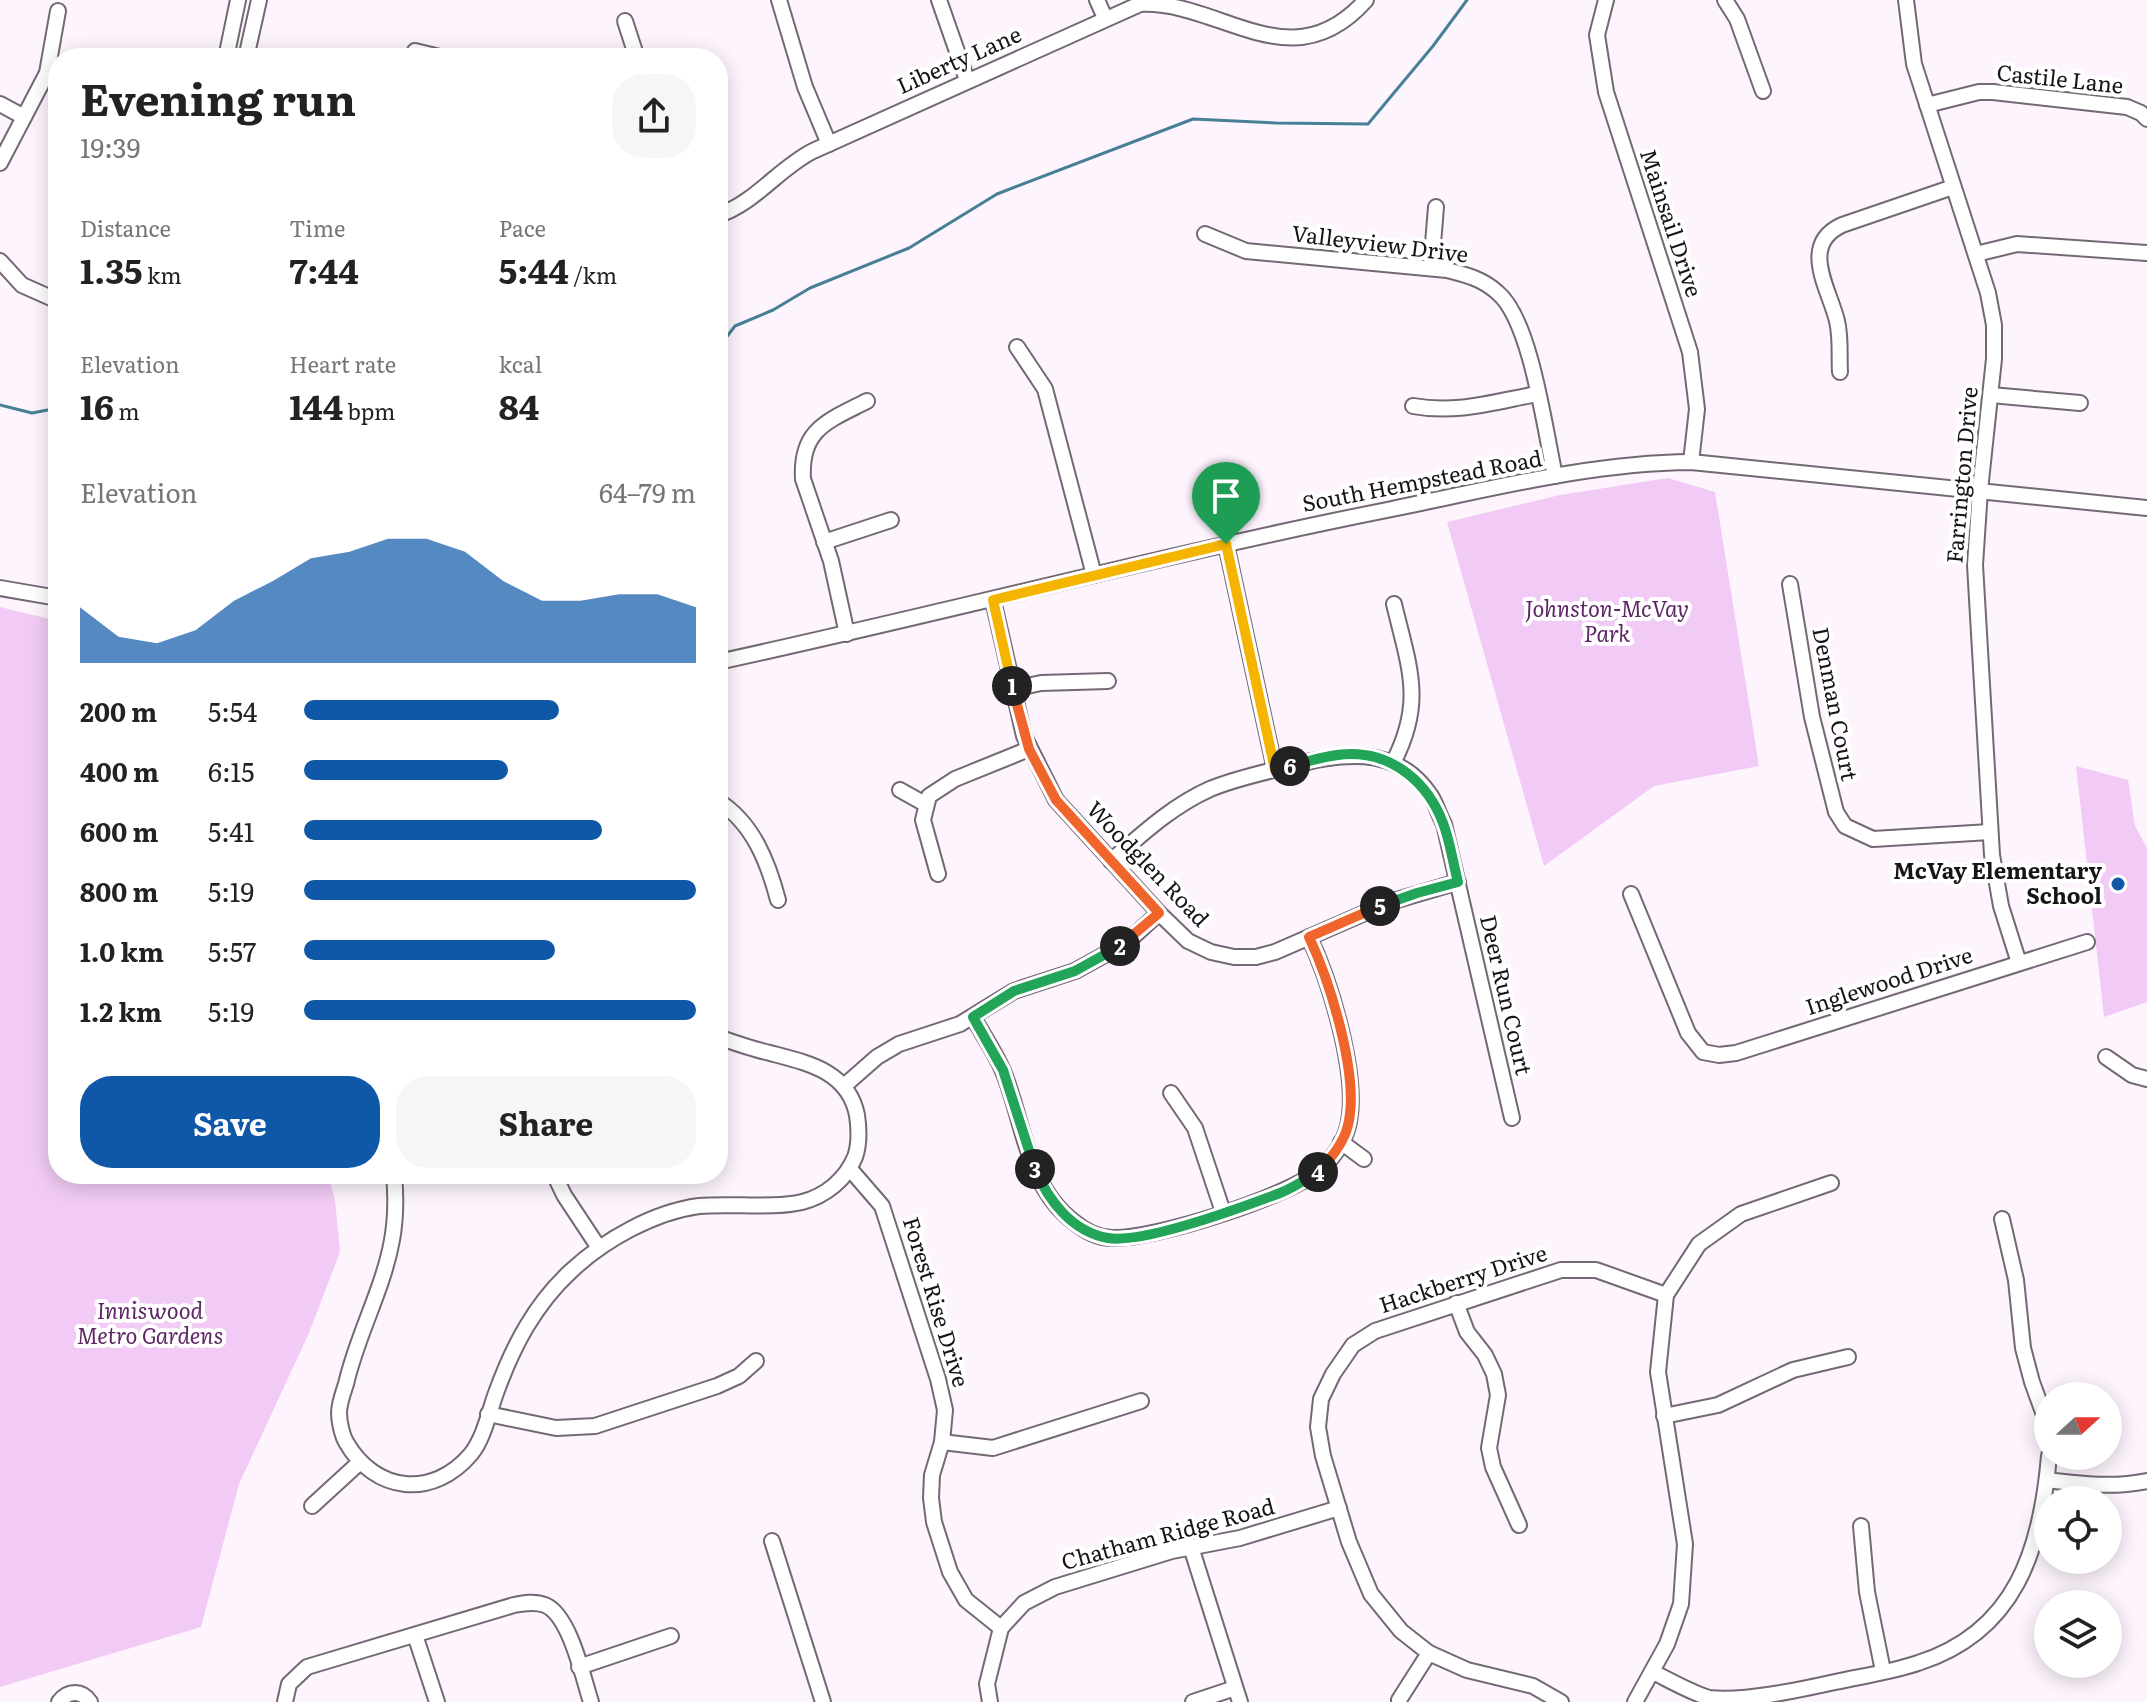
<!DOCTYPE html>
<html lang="en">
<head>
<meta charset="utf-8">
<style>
  body { margin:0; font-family:Literata,serif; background:#f6f6f6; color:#222; height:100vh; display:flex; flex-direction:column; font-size:30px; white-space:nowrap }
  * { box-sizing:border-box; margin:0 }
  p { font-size:26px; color:#767676 }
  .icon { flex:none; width:44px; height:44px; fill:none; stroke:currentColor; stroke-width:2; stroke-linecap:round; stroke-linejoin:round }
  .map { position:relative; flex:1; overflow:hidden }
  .details { position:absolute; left:48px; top:48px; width:680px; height:1136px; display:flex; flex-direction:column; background:#fff; border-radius:32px; box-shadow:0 4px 20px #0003 }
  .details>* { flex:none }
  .needle { width:52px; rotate:69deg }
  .fabs { position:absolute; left:2034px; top:1382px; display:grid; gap:16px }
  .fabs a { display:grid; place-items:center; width:88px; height:88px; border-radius:50%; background:#fff; box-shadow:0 4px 20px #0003; font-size:40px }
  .pin { position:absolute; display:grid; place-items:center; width:68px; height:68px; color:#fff; margin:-82px -34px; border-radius:50% 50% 50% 0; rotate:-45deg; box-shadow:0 0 8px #0007 }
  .pin .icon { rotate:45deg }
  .km { position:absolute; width:40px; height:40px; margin:-20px; border-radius:50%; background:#222; color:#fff; font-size:22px; line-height:40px; text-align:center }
  .round { display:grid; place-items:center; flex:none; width:84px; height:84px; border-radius:32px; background:#f6f6f6 }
  .headline { display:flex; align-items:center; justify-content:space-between; height:136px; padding:0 32px }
  h1 { font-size:44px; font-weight:700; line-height:60px }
  .figures { display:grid; grid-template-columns:repeat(3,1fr); gap:12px; height:136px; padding:8px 32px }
  .figures div { display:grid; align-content:center }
  .figures b { font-size:34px; font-weight:700 }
  .figures small { font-size:22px; font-weight:400 }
  .figures p { font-size:22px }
  .chart { height:224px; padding:16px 32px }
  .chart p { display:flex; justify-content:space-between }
  .chart svg { width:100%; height:144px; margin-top:8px; fill:#0e58a7; opacity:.7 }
  .cta { display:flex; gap:16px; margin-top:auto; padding:16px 32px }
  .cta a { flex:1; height:92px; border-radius:32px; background:#0e58a7; color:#fff; font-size:32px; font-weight:700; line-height:92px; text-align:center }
  .cta a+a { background:#f6f6f6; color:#222 }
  ul { padding:0 32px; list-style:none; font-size:26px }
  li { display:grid; grid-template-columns:128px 96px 1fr; align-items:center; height:60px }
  li i { height:20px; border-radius:10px; background:#0e58a7 }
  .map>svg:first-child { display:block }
</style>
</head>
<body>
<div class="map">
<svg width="2147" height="1702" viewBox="0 0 2147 1702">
  <rect width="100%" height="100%" fill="#fdf4fe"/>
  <!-- green -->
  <g fill="#f1cbf5">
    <path d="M1668,478L1715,492L1759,766L1654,786L1544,866L1447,522L1560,495Z"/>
    <path d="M0,607L58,621V1174H328L335,1200L340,1252L309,1333L239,1484L201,1627L0,1687Z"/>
    <path d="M2076,766L2128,780L2135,826L2147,848V1002L2104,1017Z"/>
  </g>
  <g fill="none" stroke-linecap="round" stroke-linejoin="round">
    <!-- stream -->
    <g stroke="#478095" stroke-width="3">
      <path d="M718,348L735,326L773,310L810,288L909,248L997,194L1193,119L1276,123L1368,124L1433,46L1467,0"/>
      <path d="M0,405L32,413L58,408"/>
    </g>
    <defs>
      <g id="minor">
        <path d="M779,0L805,87L829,144"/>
        <path d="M939,0L967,80"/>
        <path d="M1097,0L1105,18"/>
        <path d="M1606,0L1597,35L1606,92L1690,352L1697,409L1691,462"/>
        <path d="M1725,0L1737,19L1763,91"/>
        <path d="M1906,0L1914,64L1988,293L1994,325V359L1980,490L1975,565L1992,855L2001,906L2019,963"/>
        <path d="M625,21L637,58"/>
        <path d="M415,51L444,58"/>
        <path d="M226,58L238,0"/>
        <path d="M246,58L259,0"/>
        <path d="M0,104L24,117"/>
        <path d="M1927,105L1979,92H1993L2127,107L2141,113L2147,119"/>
        <path d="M0,163L47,73L58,11"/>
        <path d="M718,215C754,204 779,168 813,151L1140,4C1221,0 1291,84 1366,0"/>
        <path d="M1205,234L1246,251L1447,270C1467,275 1483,279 1498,293C1531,321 1545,431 1555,476"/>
        <path d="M1976,254L2017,244L2147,253"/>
        <path d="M0,261L22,285L58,301"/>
        <path d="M1431,268L1436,207"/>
        <path d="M1017,347L1045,389L1094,575"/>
        <path d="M1840,372C1839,356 1841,337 1837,321C1829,288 1799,245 1842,225L1953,187"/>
        <path d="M1991,395L2080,403"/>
        <path d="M1413,406C1456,414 1494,402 1537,394"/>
        <path d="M824,542L891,520"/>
        <path d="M1226,544L1275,770"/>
        <path d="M1790,584L1812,717L1836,812L1845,826L1873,839L1990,832"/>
        <path d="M0,588L58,598"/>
        <path d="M993,600L1024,736L1056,800L1159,913L1188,941L1211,952L1234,957H1256L1275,952L1390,902L1458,882"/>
        <path d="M847,634L831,561L803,479C800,429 828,421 867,401"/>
        <path d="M718,662C943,613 1166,554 1392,509C1491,489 1589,463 1691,462L2147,508"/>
        <path d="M1013,689L1041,683L1108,681"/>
        <path d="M1393,763C1425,702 1409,667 1394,604"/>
        <path d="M900,790L925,804"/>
        <path d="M718,801C753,823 768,862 778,900"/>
        <path d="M1111,861C1142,834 1172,806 1210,789C1234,779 1261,773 1286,767C1339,754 1395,742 1431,796C1436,804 1439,815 1444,824L1512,1118"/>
        <path d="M938,874L923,820L929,796L955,779L1029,749"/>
        <path d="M1631,894L1688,1033L1703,1052L1719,1055L1736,1053L2087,942"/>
        <path d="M973,1017C983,1035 995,1052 1003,1071C1024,1122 1026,1186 1074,1222C1085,1231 1098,1238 1112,1238C1153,1240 1287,1197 1318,1171C1332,1160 1344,1143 1348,1126C1360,1078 1330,981 1309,937"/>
        <path d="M2106,1057L2132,1075L2147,1079"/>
        <path d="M844,1086L877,1057L899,1044L960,1024L1014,991L1075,971L1126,943L1159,913"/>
        <path d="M1171,1093L1195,1128L1223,1212"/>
        <path d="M1341,1142L1364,1159"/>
        <path d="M850,1169L882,1206L938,1379L945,1410L942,1442L932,1475L931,1498L934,1522L950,1572L966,1600L1001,1628"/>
        <path d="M394,1174C396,1196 396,1218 392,1240C383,1290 357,1335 346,1384C343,1393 339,1404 339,1413C339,1421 342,1435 346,1442C375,1493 433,1499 471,1454C484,1438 489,1412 496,1393C513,1346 535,1304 571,1271C604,1240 654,1212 699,1206C731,1203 772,1209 802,1202C826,1196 846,1179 855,1157C860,1143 859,1129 857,1115C848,1071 808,1063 770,1053C752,1049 735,1043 718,1037"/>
        <path d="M554,1174L564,1195L599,1248"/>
        <path d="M2002,1219L2016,1280L2023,1348L2032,1382L2048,1426"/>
        <path d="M1456,1303L1467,1332L1485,1355L1494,1374L1498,1395L1489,1448L1493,1467L1519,1525"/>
        <path d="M488,1414L556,1428L595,1426L717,1386L739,1376L756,1361"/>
        <path d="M1664,1416L1718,1405L1793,1370L1848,1357"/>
        <path d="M942,1442L993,1448L1141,1401"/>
        <path d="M2047,1480C2081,1484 2113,1488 2147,1481"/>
        <path d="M312,1506L360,1462"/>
        <path d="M1861,1526L1867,1592L1883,1671"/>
        <path d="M772,1541L823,1702"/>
        <path d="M1191,1547L1240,1702"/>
        <path d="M415,1635L437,1702"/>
        <path d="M579,1667L671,1636"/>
        <path d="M1653,1672C1671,1681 1690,1692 1709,1698C1744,1702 1799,1690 1835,1682C1862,1676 1892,1672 1918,1663C2016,1632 2041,1549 2049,1456"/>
        <path d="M1399,1700L1429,1653"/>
        <path d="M59,1702C68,1690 82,1690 90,1702"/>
        <path d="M285,1702L289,1684L307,1667L514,1605C524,1603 535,1601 545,1605C570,1615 583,1678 591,1702"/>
        <path d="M990,1702L987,1684L1001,1628L1024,1603L1055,1587L1172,1551L1240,1538L1339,1508"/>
        <path d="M1193,1702L1235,1688"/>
        <path d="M1561,1702L1533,1686L1467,1670L1429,1653L1401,1631L1371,1594L1349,1542L1323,1456L1318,1427L1321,1399L1333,1374L1353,1345L1375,1331L1561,1270H1596L1666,1295"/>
        <path d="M1635,1702L1667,1644L1681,1604L1685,1544L1658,1372L1666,1295L1699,1244L1741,1214L1831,1183"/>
      </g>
    </defs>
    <!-- minor casing -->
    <use href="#minor" stroke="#736974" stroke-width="18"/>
    <!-- minor -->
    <use href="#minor" stroke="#fff" stroke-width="14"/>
  </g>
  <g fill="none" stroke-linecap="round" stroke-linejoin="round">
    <defs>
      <path id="split-1" d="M1012,686L993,600L1226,544"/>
      <path id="split-2" d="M1012,686L1029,749L1056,800L1159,913L1120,946"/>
      <path id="split-3" d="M1035,1169L1003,1070L973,1017L1014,991L1075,971L1120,946"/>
      <path id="split-4" d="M1035,1169C1048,1200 1072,1232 1108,1238C1144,1244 1243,1207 1280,1193C1293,1188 1306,1179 1318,1172"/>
      <path id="split-5" d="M1318,1172C1331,1158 1344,1143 1348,1125C1360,1077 1330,982 1309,937L1380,906"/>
      <path id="split-6" d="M1290,766C1309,761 1331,754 1351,754C1394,754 1428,783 1443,823C1450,841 1453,863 1458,882L1417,893L1380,906"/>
      <path id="split-7" d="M1226,544L1275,770L1290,766"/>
    </defs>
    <!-- split-1 casing -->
    <use href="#split-1" stroke="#fff" stroke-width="16"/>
    <!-- split-2 casing -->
    <use href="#split-2" stroke="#fff" stroke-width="16"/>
    <!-- split-3 casing -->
    <use href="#split-3" stroke="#fff" stroke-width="16"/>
    <!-- split-4 casing -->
    <use href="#split-4" stroke="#fff" stroke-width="16"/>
    <!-- split-5 casing -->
    <use href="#split-5" stroke="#fff" stroke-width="16"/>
    <!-- split-6 casing -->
    <use href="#split-6" stroke="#fff" stroke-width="16"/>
    <!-- split-7 casing -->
    <use href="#split-7" stroke="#fff" stroke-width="16"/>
    <!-- split-1 -->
    <use href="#split-1" stroke="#f5b400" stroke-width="10"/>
    <!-- split-2 -->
    <use href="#split-2" stroke="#f0652b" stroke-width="10"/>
    <!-- split-3 -->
    <use href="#split-3" stroke="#22a559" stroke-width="10"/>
    <!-- split-4 -->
    <use href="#split-4" stroke="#22a559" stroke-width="10"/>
    <!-- split-5 -->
    <use href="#split-5" stroke="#f0652b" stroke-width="10"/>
    <!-- split-6 -->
    <use href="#split-6" stroke="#22a559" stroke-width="10"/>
    <!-- split-7 -->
    <use href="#split-7" stroke="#f5b400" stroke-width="10"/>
  </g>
  <!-- markers -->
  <circle fill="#0e58a7" stroke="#fff" stroke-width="3" cx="2118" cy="884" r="8"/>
  <g text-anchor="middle" stroke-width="8" stroke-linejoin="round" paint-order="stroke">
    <!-- street labels -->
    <g font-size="22" fill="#171418" stroke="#fff">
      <text transform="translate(959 60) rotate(-24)" y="8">Liberty Lane</text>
      <text transform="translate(2060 79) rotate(6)" y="8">Castile Lane</text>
      <text transform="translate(1671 223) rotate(72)" y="8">Mainsail Drive</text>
      <text transform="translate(1380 244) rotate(7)" y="8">Valleyview Drive</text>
      <text transform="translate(1962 475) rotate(-85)" y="8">Farrington Drive</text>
      <text transform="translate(1422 481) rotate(-11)" y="8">South Hempstead Road</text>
      <text transform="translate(1835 704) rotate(79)" y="8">Denman Court</text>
      <text transform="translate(1148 864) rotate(46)" y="8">Woodglen Road</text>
      <text transform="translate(1889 981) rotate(-18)" y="8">Inglewood Drive</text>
      <text transform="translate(1506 995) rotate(77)" y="8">Deer Run Court</text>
      <text transform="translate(1463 1279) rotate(-18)" y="8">Hackberry Drive</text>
      <text transform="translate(936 1302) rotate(73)" y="8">Forest Rise Drive</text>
      <text transform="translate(1168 1534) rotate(-15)" y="8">Chatham Ridge Road</text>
    </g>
    <!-- park labels -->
    <g font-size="22" font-style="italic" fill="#5f2666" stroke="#fff">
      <text x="1607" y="617">Johnston-McVay<tspan x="1607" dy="25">Park</tspan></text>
      <text x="150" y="1319">Inniswood<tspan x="150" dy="25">Metro Gardens</tspan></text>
    </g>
    <!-- poi labels -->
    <g font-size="22" font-weight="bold" fill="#171418" stroke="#fff" text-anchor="end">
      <text x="2102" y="879">McVay Elementary<tspan x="2102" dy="25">School</tspan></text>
    </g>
  </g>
</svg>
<div class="fabs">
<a><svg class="needle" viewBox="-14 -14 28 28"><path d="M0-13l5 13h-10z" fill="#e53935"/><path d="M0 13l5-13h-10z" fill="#767676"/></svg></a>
<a><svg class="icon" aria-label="locate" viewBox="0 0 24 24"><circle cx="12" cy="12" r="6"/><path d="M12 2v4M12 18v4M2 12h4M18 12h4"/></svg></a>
<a><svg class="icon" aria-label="layers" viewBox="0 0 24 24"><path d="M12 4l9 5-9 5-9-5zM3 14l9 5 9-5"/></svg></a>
</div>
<div class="pin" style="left:1226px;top:544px;background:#1e9e55"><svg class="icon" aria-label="arrive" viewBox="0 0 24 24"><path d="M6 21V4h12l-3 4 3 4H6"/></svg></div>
<b class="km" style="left:1012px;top:686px">1</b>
<b class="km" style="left:1120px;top:946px">2</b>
<b class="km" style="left:1035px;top:1169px">3</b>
<b class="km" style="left:1318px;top:1172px">4</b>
<b class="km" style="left:1380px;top:906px">5</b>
<b class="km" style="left:1290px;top:766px">6</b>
<section class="details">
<div class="headline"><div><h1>Evening run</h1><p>19:39</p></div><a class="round"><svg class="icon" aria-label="share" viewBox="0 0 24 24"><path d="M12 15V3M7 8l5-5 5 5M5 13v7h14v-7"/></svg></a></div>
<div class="figures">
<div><p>Distance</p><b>1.35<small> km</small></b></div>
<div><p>Time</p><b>7:44</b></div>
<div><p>Pace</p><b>5:44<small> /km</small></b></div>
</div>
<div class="figures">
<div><p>Elevation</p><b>16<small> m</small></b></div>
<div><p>Heart rate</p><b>144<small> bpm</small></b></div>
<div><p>kcal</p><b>84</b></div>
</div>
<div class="chart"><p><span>Elevation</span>64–79 m</p>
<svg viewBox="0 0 160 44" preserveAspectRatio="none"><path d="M0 44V27L10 36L20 38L30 34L40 25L50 19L60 12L70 10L80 6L90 6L100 10L110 19L120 25L130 25L140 23L150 23L160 27V44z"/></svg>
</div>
<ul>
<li><b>200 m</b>5:54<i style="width:65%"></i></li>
<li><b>400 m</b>6:15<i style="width:52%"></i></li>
<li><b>600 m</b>5:41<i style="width:76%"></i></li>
<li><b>800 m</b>5:19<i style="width:100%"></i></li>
<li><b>1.0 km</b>5:57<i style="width:64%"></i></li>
<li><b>1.2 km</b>5:19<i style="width:100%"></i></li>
</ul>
<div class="cta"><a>Save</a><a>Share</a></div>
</section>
</div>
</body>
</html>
